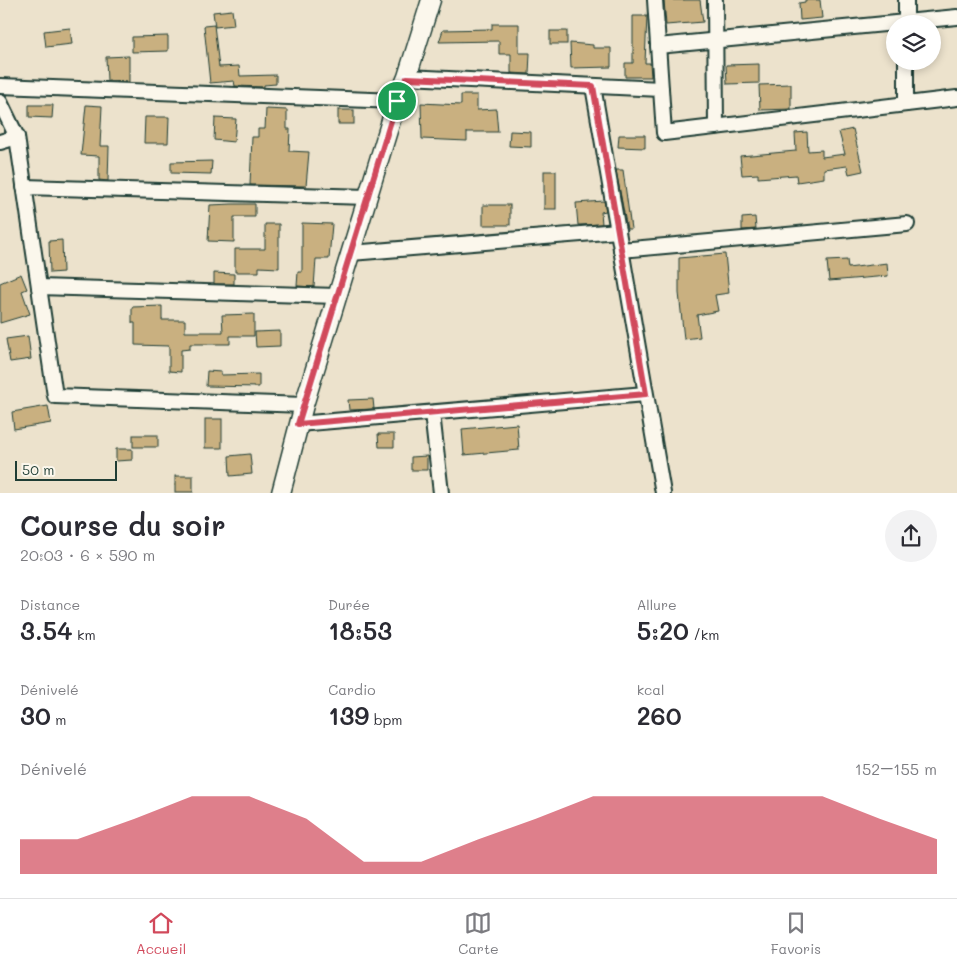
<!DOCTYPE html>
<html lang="fr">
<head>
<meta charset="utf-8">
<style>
  body { margin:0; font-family:Mali,sans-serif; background:#f2f2f3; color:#2b2b33; height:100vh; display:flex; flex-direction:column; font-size:19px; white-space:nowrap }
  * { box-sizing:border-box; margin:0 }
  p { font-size:16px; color:#7c7c81 }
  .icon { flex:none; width:28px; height:28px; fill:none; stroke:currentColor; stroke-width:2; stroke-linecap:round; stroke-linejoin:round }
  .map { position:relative; height:493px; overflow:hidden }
  .drawer { display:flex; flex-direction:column; background:#fff; flex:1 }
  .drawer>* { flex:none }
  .buttons { position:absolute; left:886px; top:15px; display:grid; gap:10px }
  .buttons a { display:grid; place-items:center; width:55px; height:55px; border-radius:50%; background:#fff; box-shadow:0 2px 8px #0003; font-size:25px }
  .scale { position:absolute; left:15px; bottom:12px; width:102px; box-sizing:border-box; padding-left:5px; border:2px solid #1f3d34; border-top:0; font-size:14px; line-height:18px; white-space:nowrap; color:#1f3d34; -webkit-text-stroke:4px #fbf7ec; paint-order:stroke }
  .pin { position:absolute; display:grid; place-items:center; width:42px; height:42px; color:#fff; margin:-21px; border:2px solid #fff; border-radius:50%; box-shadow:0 1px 5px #0007 }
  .round { display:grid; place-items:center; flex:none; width:52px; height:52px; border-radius:26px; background:#f2f2f3 }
  .overview { display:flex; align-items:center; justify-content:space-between; height:85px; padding:0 20px }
  h1 { font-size:28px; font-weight:600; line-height:38px }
  .metrics { display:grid; grid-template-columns:repeat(3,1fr); gap:8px; height:85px; padding:5px 20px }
  .metrics div { display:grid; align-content:center }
  .metrics b { font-size:25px; font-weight:600 }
  .metrics small { font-size:14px; font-weight:400 }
  .metrics p { font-size:14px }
  .chart { height:140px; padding:10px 20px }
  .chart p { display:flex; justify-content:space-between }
  .chart svg { width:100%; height:90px; margin-top:5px; fill:#d1495b; opacity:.7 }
  .menu { display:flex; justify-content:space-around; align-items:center; height:70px; border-top:1px solid #e1e1e2; background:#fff; font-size:14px; color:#7c7c81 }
  .menu a { display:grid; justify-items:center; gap:2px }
  .menu .active { color:#d1495b }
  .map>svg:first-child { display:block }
</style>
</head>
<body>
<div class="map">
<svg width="957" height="493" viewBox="0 0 957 493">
  <rect width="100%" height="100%" fill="#ece2cc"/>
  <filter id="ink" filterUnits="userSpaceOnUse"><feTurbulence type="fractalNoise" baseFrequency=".02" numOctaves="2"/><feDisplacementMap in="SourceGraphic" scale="10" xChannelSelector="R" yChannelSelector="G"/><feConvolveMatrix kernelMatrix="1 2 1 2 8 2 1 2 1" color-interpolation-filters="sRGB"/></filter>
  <g filter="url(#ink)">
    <!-- building -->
    <g fill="#c9b080" stroke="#1f3d34">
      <path d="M664,0H700L703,22L666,25Z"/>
      <path d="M805,0H820L822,18L800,20L799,3L805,2Z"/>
      <path d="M232,10L234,25L215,27L213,12Z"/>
      <path d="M633,16H647L645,63H650L651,77H625V63H633Z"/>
      <path d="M492,24H519V53H530L529,74L511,73V54H499V41L439,42L443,30L492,29Z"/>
      <path d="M214,25L219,67L239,66L240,76L276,75V84L264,85V87L235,86L234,81L210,83L204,26Z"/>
      <path d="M70,28L72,44L46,47L44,31Z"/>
      <rect x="550" y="31" width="17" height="13"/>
      <path d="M168,36V51L132,52V37Z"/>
      <path d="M570,43L593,45V48H611V67L571,68Z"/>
      <path d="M129,56V82L107,81L106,57Z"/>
      <path d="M759,64V83L727,84L726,65Z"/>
      <path d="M791,84V109L760,110L759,85Z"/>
      <path d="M461,95H477V110L496,109L498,132H467V141L422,139L421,103L461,105Z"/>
      <path d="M29,105H53L52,118L29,117Z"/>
      <path d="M86,105L102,106L100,146H109L108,181L99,180V156L81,155Z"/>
      <path d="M266,109L287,110V129H290L289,151L309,152L306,186L250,185L252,137H258V129H265Z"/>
      <rect x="338" y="110" width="16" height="14"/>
      <path d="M145,117H169L168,143H144Z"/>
      <path d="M215,118L236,119L234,142L214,140Z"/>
      <path d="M853,129L863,171L849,174L847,166L824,169V178L797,182L796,175L758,178V174L742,175L740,156L796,151L795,133L807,132L808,151L822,150V157L845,154L839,132Z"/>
      <path d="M510,131L531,132V147L509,146Z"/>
      <path d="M619,135H645V148L618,147Z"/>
      <path d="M212,161L211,174L171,173V162Z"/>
      <path d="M616,170H623L631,229H627Z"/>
      <rect x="544" y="171" width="12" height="38"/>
      <path d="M604,201L606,211L601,212L602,224L578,225L576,203Z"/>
      <path d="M232,204H255V217H234V242L208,241L210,205Z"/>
      <rect x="483" y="205" width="27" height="20"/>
      <path d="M755,217L756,229L742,230V218Z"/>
      <path d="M302,223L332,224L329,259H316L314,287L297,286L298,272H302Z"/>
      <path d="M265,224H279V268L259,267V272H235V249H265Z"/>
      <path d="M62,240L63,272L50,273L49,241Z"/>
      <path d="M725,254L729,293L715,295L718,311L697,315L700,337L684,339L679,293V258Z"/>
      <path d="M847,260L848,268L887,263L888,276L829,281L827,261Z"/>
      <path d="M214,273L234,274V284H214Z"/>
      <path d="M21,274L27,289L22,291L30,314L0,323V283Z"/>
      <path d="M162,306V320H185V332H223L222,315L254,314V336H230V344H190V349L181,350V372L169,371V346L135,345V323H132V307Z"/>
      <path d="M280,331V346L256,347L255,332Z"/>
      <path d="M28,336L31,359L10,362L6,339Z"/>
      <path d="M207,371L221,372V375L259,374V387L206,386Z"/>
      <path d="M373,399L374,409L349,410L348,400Z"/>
      <path d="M48,406L51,423L14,429L12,412Z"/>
      <rect x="205" y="419" width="17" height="29"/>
      <path d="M517,424L519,450L464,455L462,429Z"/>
      <path d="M378,434H394V447H379Z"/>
      <rect x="133" y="435" width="25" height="12"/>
      <path d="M116,449H132V460L116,461Z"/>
      <path d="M250,454L252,474L230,476L229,456Z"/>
      <path d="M427,456V470H411V457Z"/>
      <rect x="175" y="476" width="18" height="16"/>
    </g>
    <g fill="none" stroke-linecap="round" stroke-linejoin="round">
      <defs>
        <g id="minor">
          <path d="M655,0L664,133L957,98"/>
          <path d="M715,0L716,127"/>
          <path d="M906,0V24"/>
          <path d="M658,46L957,17"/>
          <path d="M407,77L661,89"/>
          <path d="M0,86L397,101"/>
          <path d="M593,86L663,493"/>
          <path d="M0,102L17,137L55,396L304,405"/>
          <path d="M906,104V61"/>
          <path d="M0,142L17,137"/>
          <path d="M24,187L368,197"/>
          <path d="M621,250L907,224"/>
          <path d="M351,253L618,231"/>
          <path d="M39,287L337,296"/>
          <path d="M432,413L441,493"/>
          <path d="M298,424L645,394"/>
        </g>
        <path id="tertiary" d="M281,493L304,405L397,101L407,77L431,0"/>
      </defs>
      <!-- minor casing -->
      <use href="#minor" stroke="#1f3d34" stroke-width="18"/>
      <!-- tertiary casing -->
      <use href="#tertiary" stroke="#1f3d34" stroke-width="21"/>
      <!-- minor -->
      <use href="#minor" stroke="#fbf7ec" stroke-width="14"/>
      <!-- tertiary -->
      <use href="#tertiary" stroke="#fbf7ec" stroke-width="18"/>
    </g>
  </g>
  <g fill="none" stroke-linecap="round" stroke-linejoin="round" filter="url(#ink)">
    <defs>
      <path id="route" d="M407,78L593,86L646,394L298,424L397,101Z"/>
    </defs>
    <!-- route casing -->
    <use href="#route" stroke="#fff" stroke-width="10"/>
    <!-- route -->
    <use href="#route" stroke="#d1495b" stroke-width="6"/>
  </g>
</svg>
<div class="buttons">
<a><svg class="icon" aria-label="layers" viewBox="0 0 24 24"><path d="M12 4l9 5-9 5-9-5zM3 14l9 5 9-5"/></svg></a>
</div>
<div class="scale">50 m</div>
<div class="pin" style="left:397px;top:101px;background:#1e9e55"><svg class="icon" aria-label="arrive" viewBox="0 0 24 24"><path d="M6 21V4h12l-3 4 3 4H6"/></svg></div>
</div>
<section class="drawer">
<div class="overview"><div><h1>Course du soir</h1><p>20:03 · 6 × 590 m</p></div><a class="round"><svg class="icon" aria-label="share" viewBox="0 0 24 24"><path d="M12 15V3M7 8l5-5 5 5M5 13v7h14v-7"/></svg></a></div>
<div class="metrics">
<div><p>Distance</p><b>3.54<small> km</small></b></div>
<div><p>Durée</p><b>18:53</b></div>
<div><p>Allure</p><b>5:20<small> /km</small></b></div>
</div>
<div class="metrics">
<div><p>Dénivelé</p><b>30<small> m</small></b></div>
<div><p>Cardio</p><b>139<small> bpm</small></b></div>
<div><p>kcal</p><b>260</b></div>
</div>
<div class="chart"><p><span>Dénivelé</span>152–155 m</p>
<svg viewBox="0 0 160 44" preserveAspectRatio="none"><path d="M0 44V27L10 27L20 17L30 6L40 6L50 17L60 38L70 38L80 27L90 17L100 6L110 6L120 6L130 6L140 6L150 17L160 27V44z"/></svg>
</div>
</section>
<nav class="menu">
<a class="active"><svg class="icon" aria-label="home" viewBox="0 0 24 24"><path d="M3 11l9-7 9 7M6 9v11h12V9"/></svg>Accueil</a>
<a><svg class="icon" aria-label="map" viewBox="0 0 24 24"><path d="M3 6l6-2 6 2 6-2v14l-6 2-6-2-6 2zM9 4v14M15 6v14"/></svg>Carte</a>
<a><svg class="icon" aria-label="saved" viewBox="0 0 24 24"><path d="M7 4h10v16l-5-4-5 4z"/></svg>Favoris</a>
</nav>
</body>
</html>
